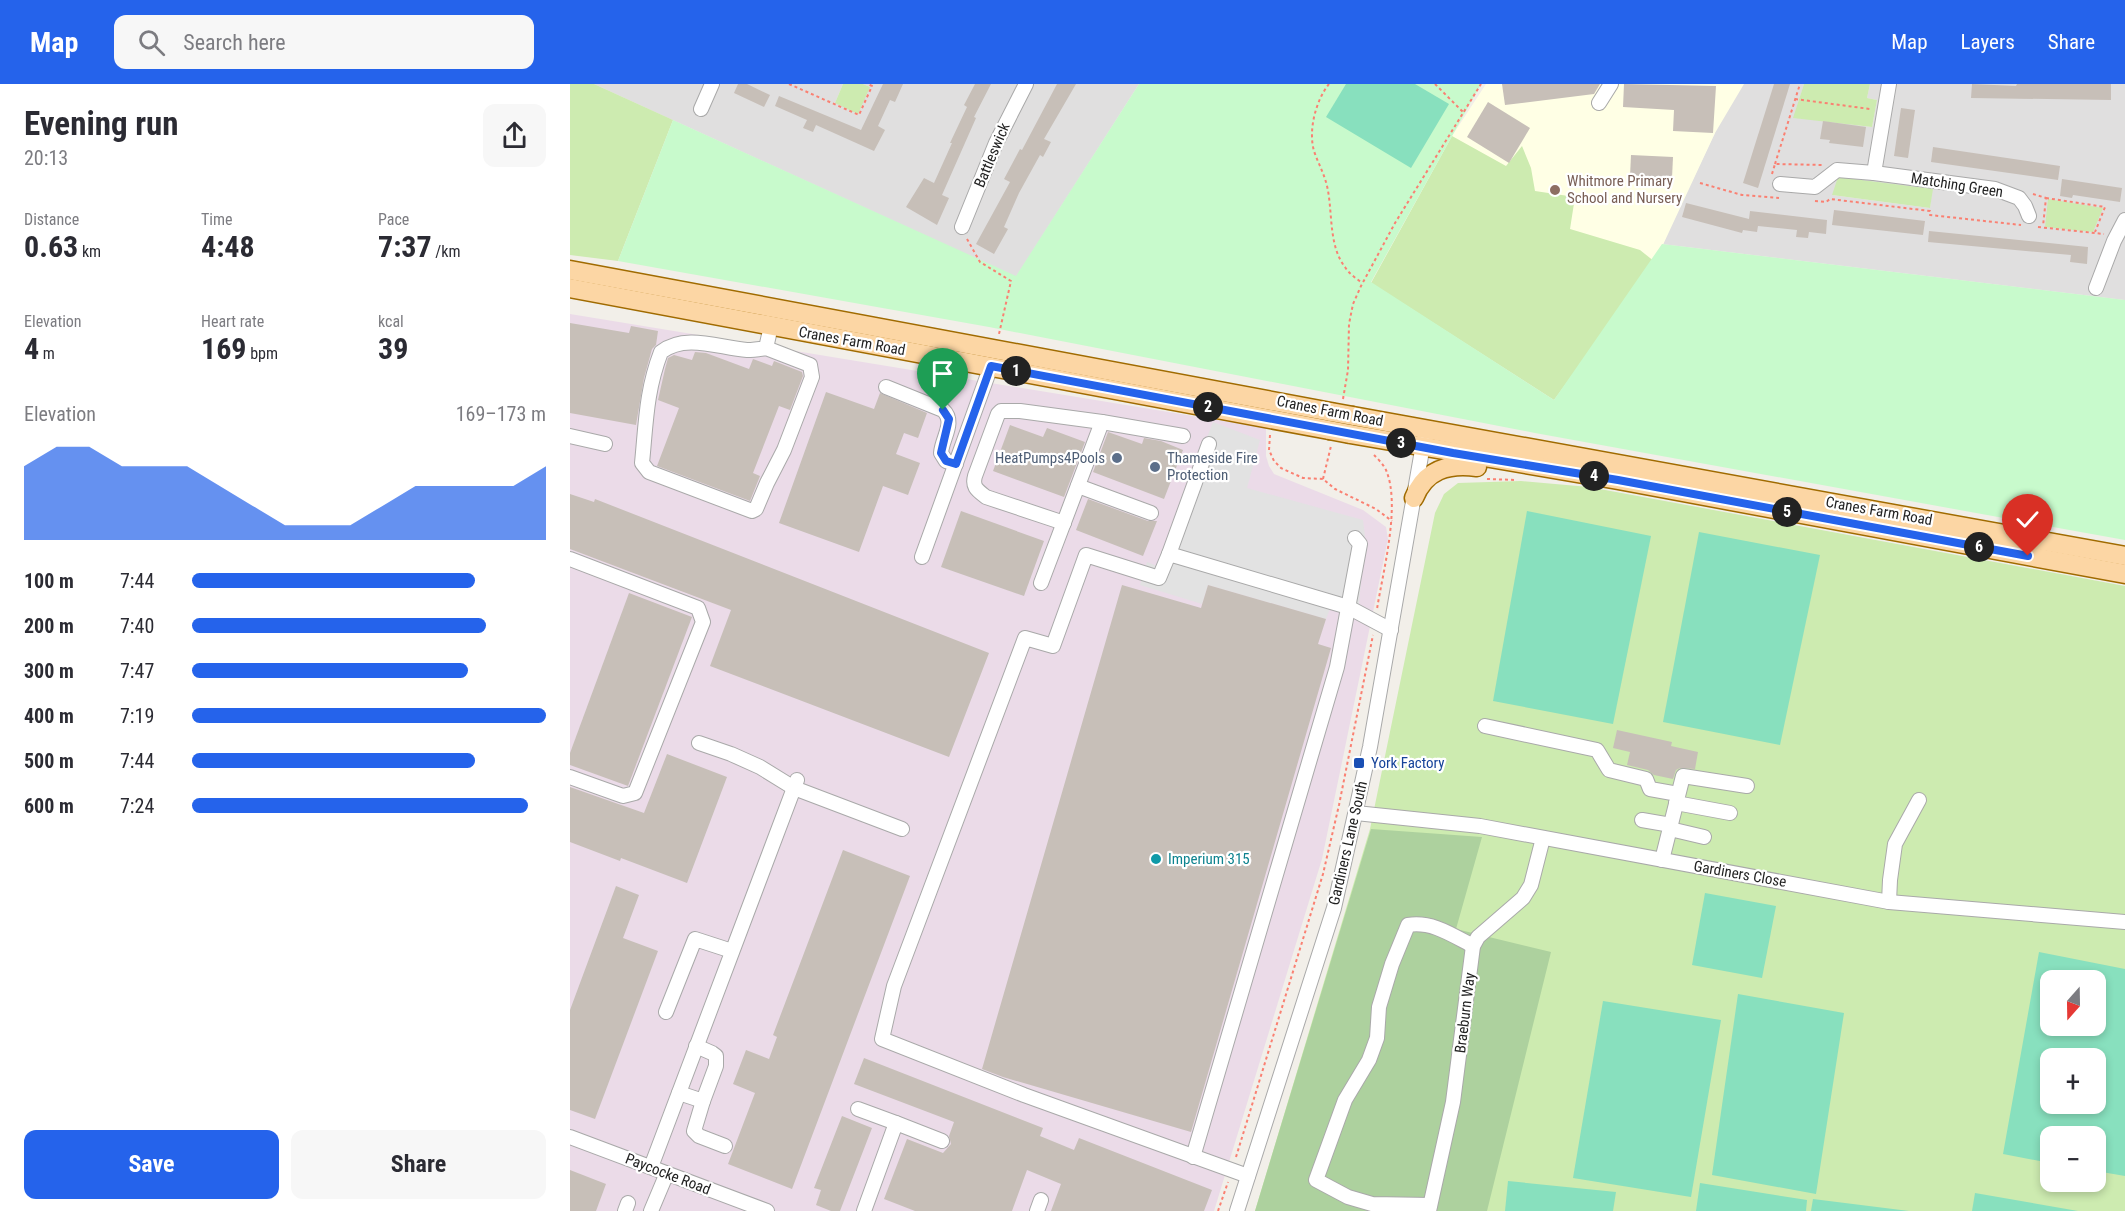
<!DOCTYPE html>
<html lang="en">
<head>
<meta charset="utf-8">
<style>
  body { margin:0; font-family:"Roboto Condensed",sans-serif; background:#f7f7f7; color:#2b2b33; height:100vh; display:flex; flex-direction:column; font-size:22px; white-space:nowrap }
  * { box-sizing:border-box; margin:0 }
  p { font-size:20px; color:#7c7c81 }
  .icon { flex:none; width:33px; height:33px; fill:none; stroke:currentColor; stroke-width:2; stroke-linecap:round; stroke-linejoin:round }
  .map { position:relative; flex:1; overflow:hidden }
  .drawer { display:flex; flex-direction:column; background:#fff; width:570px }
  .drawer>* { flex:none }
  .needle { width:39px; rotate:200deg }
  .buttons { position:absolute; left:1470px; top:886px; display:grid; gap:12px }
  .buttons a { display:grid; place-items:center; width:66px; height:66px; border-radius:12px; background:#fff; box-shadow:0 3px 9px #0003; font-size:30px }
  .pin { position:absolute; display:grid; place-items:center; width:51px; height:51px; color:#fff; margin:-62px -26px; border-radius:50% 50% 50% 0; rotate:-45deg; box-shadow:0 0 6px #0007 }
  .pin .icon { rotate:45deg }
  .km { position:absolute; width:30px; height:30px; margin:-15px; border-radius:50%; background:#222; color:#fff; font-size:16px; line-height:30px; text-align:center }
  .round { display:grid; place-items:center; flex:none; width:63px; height:63px; border-radius:12px; background:#f7f7f7 }
  .headline { display:flex; align-items:center; justify-content:space-between; height:102px; padding:0 24px }
  h1 { font-size:33px; font-weight:700; line-height:45px }
  .stats { display:grid; grid-template-columns:repeat(3,1fr); gap:9px; height:102px; padding:6px 24px }
  .stats div { display:grid; align-content:center }
  .stats b { font-size:30px; font-weight:700 }
  .stats small { font-size:16px; font-weight:400 }
  .stats p { font-size:16px }
  .chart { height:168px; padding:12px 24px }
  .chart p { display:flex; justify-content:space-between }
  .chart svg { width:100%; height:108px; margin-top:6px; fill:#2563eb; opacity:.7 }
  .cta { display:flex; gap:12px; margin-top:auto; padding:12px 24px }
  .cta a { flex:1; height:69px; border-radius:12px; background:#2563eb; color:#fff; font-size:24px; font-weight:700; line-height:69px; text-align:center }
  .cta a+a { background:#f7f7f7; color:#2b2b33 }
  ul { padding:0 24px; list-style:none; font-size:20px }
  li { display:grid; grid-template-columns:96px 72px 1fr; align-items:center; height:45px }
  li i { height:15px; border-radius:8px; background:#2563eb }
  header { display:flex; align-items:center; gap:36px; box-sizing:border-box; height:84px; padding:0 30px; background:#2563eb; color:#fff }
  header strong { font-size:28px }
  nav { display:flex; gap:33px; margin-inline-start:auto; font-size:21px }
  .search { width:420px; height:54px; background:#f7f7f7; display:flex; align-items:center; gap:15px; box-sizing:border-box; padding:0 21px; border-radius:12px; color:#7c7c81; font-size:22px }
  main { display:flex; flex:1; min-height:0 }
  .map>svg:first-child { display:block }
</style>
</head>
<body>
<header>
<strong>Map</strong>
<div class="search"><svg class="icon" aria-label="search" viewBox="0 0 24 24"><circle cx="10" cy="10" r="6"/><path d="M15 15l6 6"/></svg>Search here</div>
<nav><a>Map</a><a>Layers</a><a>Share</a></nav>
</header>
<main>
<section class="drawer">
<div class="headline"><div><h1>Evening run</h1><p>20:13</p></div><a class="round"><svg class="icon" aria-label="share" viewBox="0 0 24 24"><path d="M12 15V3M7 8l5-5 5 5M5 13v7h14v-7"/></svg></a></div>
<div class="stats">
<div><p>Distance</p><b>0.63<small> km</small></b></div>
<div><p>Time</p><b>4:48</b></div>
<div><p>Pace</p><b>7:37<small> /km</small></b></div>
</div>
<div class="stats">
<div><p>Elevation</p><b>4<small> m</small></b></div>
<div><p>Heart rate</p><b>169<small> bpm</small></b></div>
<div><p>kcal</p><b>39</b></div>
</div>
<div class="chart"><p><span>Elevation</span>169–173 m</p>
<svg viewBox="0 0 160 44" preserveAspectRatio="none"><path d="M0 44V14L10 6L20 6L30 14L40 14L50 14L60 22L70 30L80 38L90 38L100 38L110 30L120 22L130 22L140 22L150 22L160 14V44z"/></svg>
</div>
<ul>
<li><b>100 m</b>7:44<i style="width:80%"></i></li>
<li><b>200 m</b>7:40<i style="width:83%"></i></li>
<li><b>300 m</b>7:47<i style="width:78%"></i></li>
<li><b>400 m</b>7:19<i style="width:100%"></i></li>
<li><b>500 m</b>7:44<i style="width:80%"></i></li>
<li><b>600 m</b>7:24<i style="width:95%"></i></li>
</ul>
<div class="cta"><a>Save</a><a>Share</a></div>
</section>
<div class="map">
<svg width="1555" height="1127" viewBox="0 0 1555 1127">
  <rect width="100%" height="100%" fill="#f2efe9"/>
  <!-- residential -->
  <g fill="#e0dfdf" fill-rule="evenodd">
    <path d="M24,0H273L265,19L300,3L293,0H569L446,193Z"/>
    <path d="M1147,0H1234L1224,33L1302,43L1307,16L1297,14L1300,0H1555V216L1092,160L1145,49ZM1362,105L1360,124L1262,111Z"/>
  </g>
  <!-- industrial -->
  <path fill="#ebdbe8" d="M0,230L696,344V372L699,382L704,390L793,426L816,443L818,455L752,775L644,1127H0Z"/>
  <!-- education -->
  <path fill="#ffffe5" d="M916,0H1174L1145,49L1085,178L801,199L882,52Z"/>
  <!-- grass -->
  <g fill="#cdebb0" fill-rule="evenodd">
    <path d="M0,0H24L103,36L48,177L0,171Z"/>
    <path d="M273,0H293L300,3L288,30L265,19Z"/>
    <path d="M1234,0H1300L1297,14L1307,16L1302,43L1223,34Z"/>
    <path d="M882,52L936,82L952,62L961,84L965,107L1005,113L1000,145L1070,166L1085,178L984,316L801,199Z"/>
    <path d="M1268,93L1363,105L1360,124L1262,111Z"/>
    <path d="M1478,115L1533,124L1523,148L1475,143Z"/>
    <path d="M951,397L1019,403L1555,502V1127H685L800,745L865,429L874,410L888,399ZM1480,897H1526V942H1480ZM1480,975H1526V1020H1480ZM1480,1053H1526V1098H1480Z"/>
  </g>
  <!-- forest -->
  <path fill="#add19e" d="M801,745L912,753L886,845L981,868L917,1127H685Z"/>
  <!-- park -->
  <path fill="#c8facc" d="M569,0H911L801,198L984,316L1092,160L1555,216V456L965,349L419,243L48,177L103,36L446,192Z"/>
  <!-- pitch -->
  <g fill="#88e0be" fill-rule="evenodd">
    <path d="M776,0H845L879,20L841,84L756,33Z"/>
    <path d="M957,427L1081,452L1043,640L923,617Z"/>
    <path d="M1129,448L1250,471L1210,661L1093,638Z"/>
    <path d="M1135,809L1206,822L1192,894L1122,881Z"/>
    <path d="M1469,868L1555,885V1092L1526,1087V1053H1480V1079L1433,1070ZM1480,897H1526V942H1480ZM1480,975H1526V1020H1480Z"/>
    <path d="M1168,910L1274,929L1246,1110L1142,1091Z"/>
    <path d="M1033,917L1151,936L1121,1113L1003,1094Z"/>
    <path d="M938,1097L1046,1108L1043,1127H935Z"/>
    <path d="M1130,1099L1237,1116L1236,1127H1126Z"/>
    <path d="M1405,1109L1508,1127H1402Z"/>
    <path d="M1243,1115L1339,1127H1241Z"/>
  </g>
  <!-- parking -->
  <path fill="#e2e2e2" d="M643,338L690,356L677,404L793,436L795,452L789,520L760,525L756,535L638,501L632,520L570,501L577,478L587,482Z"/>
  <!-- building -->
  <g fill="#c7bfb8">
    <path d="M168,0H177L200,11L194,23L164,9Z"/>
    <path d="M313,0H333L325,18L320,16L308,42L315,46L304,67L246,41L243,48L233,44L237,36L205,22L209,12L291,46Z"/>
    <path d="M405,0H421L404,33L406,34L372,111L379,114L367,141L336,123L354,94L364,99L382,59H380L397,23L394,21Z"/>
    <path d="M487,0H506L474,55L481,58L473,73L470,71L449,109L434,143L438,145L424,170L406,160L440,98L434,95L450,65L452,66Z"/>
    <path d="M932,0H1030L1024,10L935,21Z"/>
    <path d="M1054,0L1146,2L1143,49L1103,47L1104,26L1053,23Z"/>
    <path d="M1204,0H1220L1188,104L1173,99Z"/>
    <path d="M1402,0L1446,2L1447,0H1541V16L1401,14Z"/>
    <path d="M918,18L960,44L939,79L897,53Z"/>
    <path d="M1331,24L1345,26L1338,74L1324,72Z"/>
    <path d="M1253,37L1296,43L1293,63L1259,59L1260,56L1250,55Z"/>
    <path d="M1363,63L1490,82L1488,96L1361,78Z"/>
    <path d="M1061,71L1103,73L1102,94L1060,92Z"/>
    <path d="M1492,95L1552,104L1550,118L1503,111L1502,114L1490,112Z"/>
    <path d="M1116,119L1179,135L1180,127L1257,136L1256,150L1239,148L1238,154L1226,153L1227,146L1188,142L1187,148L1173,146L1172,149L1112,133Z"/>
    <path d="M1264,126L1355,137L1353,151L1262,141Z"/>
    <path d="M1359,147L1518,163L1517,180L1500,178L1501,171L1358,158Z"/>
    <path d="M0,239L59,249L61,242L88,247L86,261L82,265L74,294L66,341L0,329Z"/>
    <path d="M125,268L136,269L179,285L183,275L202,282L204,277L232,288L233,292L220,326L209,322L183,389L190,392L180,417L87,382L109,324L88,316L95,285L98,274L104,271L122,276Z"/>
    <path d="M256,308L304,325L310,309L357,329L348,354L334,349L326,370L350,379L338,411L313,402L289,468L209,439Z"/>
    <path d="M440,341L473,353L477,344L515,358L494,413L423,387Z"/>
    <path d="M538,348L572,360L574,354L591,357L613,366L594,415L523,388Z"/>
    <path d="M0,410L24,418L25,415L419,569L379,673L140,582L161,526L0,465Z"/>
    <path d="M518,415L578,437H587L573,472L506,446Z"/>
    <path d="M391,427L474,457L454,512L371,483Z"/>
    <path d="M552,501L631,524L638,501L756,535L748,560L761,564L621,1048L433,993L412,985Z"/>
    <path d="M59,509L122,533L58,702L0,681V669Z"/>
    <path d="M1047,646L1102,658L1101,662L1128,668L1125,685L1110,684L1106,686L1103,695L1084,691L1078,686L1057,681L1060,668L1043,664Z"/>
    <path d="M97,670L157,693L117,799L51,774L50,777L0,758V703L74,729Z"/>
    <path d="M273,766L340,792L222,1105L158,1080L185,1009L163,1000L176,966L199,975L207,953L203,951Z"/>
    <path d="M46,802L69,811L53,854L88,867L25,1035L0,1026V926Z"/>
    <path d="M294,974L473,1044L470,1052L504,1066L509,1054L642,1106L634,1127H481L491,1100L457,1086L442,1127H345L314,1115L337,1055L373,1069L381,1060L379,1052L384,1038L284,1000Z"/>
    <path d="M272,1032L302,1044L270,1127H261L246,1121L251,1106L244,1104Z"/>
    <path d="M0,1086L36,1100L26,1127H0Z"/>
  </g>
  <g fill="none" stroke-linecap="round" stroke-linejoin="round">
    <defs>
      <g id="minor">
        <path d="M1029,19L1041,0"/>
        <path d="M131,25L142,0"/>
        <path d="M1304,89L1319,0"/>
        <path d="M1210,100L1245,103L1267,86L1304,89L1425,105L1449,114L1455,122L1459,132"/>
        <path d="M392,143L426,59L456,0"/>
        <path d="M1526,204L1544,157L1555,136"/>
        <path d="M196,264C190,265 183,266 177,266C149,264 116,249 91,268C76,307 76,339 72,379L79,388L182,427L186,425L197,399L214,366L242,293L240,281L196,264L201,242"/>
        <path d="M316,303L373,326C386,338 372,354 371,369L376,377L386,380"/>
        <path d="M0,352L35,360"/>
        <path d="M508,402L581,429"/>
        <path d="M494,439L416,413C407,406 402,403 405,392L428,330L431,327H450L532,338L613,352"/>
        <path d="M599,470L639,360"/>
        <path d="M352,473L421,282"/>
        <path d="M0,475L128,524L133,538L65,709L53,712L0,693"/>
        <path d="M471,499L532,338"/>
        <path d="M915,642L1027,666L1039,686L1076,695L1080,705L1108,710"/>
        <path d="M129,659L161,670L190,683L224,704L332,745"/>
        <path d="M1106,719L1160,729"/>
        <path d="M786,729L910,742L1319,818L1555,838"/>
        <path d="M1072,736L1101,741"/>
        <path d="M1100,745L1134,753"/>
        <path d="M1092,776L1113,692L1177,702"/>
        <path d="M1319,818L1320,796L1325,760L1349,716"/>
        <path d="M96,928L125,855L162,867"/>
        <path d="M109,1009L133,1017L146,982V972L142,969L126,962"/>
        <path d="M133,1017L124,1047L129,1052L155,1062"/>
        <path d="M288,1025L326,1039"/>
        <path d="M0,1053L197,1127"/>
        <path d="M623,1073L767,583L790,460L785,454"/>
        <path d="M81,1083L227,696"/>
        <path d="M678,1092L454,1011L312,955L324,902L455,554L483,562L516,471L589,494L599,470L778,523L821,546"/>
        <path d="M860,1121L802,1120L778,1113L746,1096L775,1016L799,976L807,954L809,923L822,880L838,841C862,837 882,851 903,862"/>
        <path d="M55,1127L58,1119"/>
        <path d="M81,1127L97,1089"/>
        <path d="M294,1127L326,1039L372,1057"/>
        <path d="M467,1127L471,1116"/>
        <path d="M667,1127L764,824L800,663L854,355"/>
        <path d="M859,1127L883,1018L903,862L908,853L953,814L961,801L973,754"/>
      </g>
      <g id="major">
        <path d="M0,186L761,328"/>
        <path d="M0,204L759,346"/>
        <path d="M783,332L1555,472"/>
        <path d="M780,350L1048,396L1555,490"/>
        <path d="M844,414C855,386 878,379 907,383"/>
      </g>
    </defs>
    <!-- minor casing -->
    <use href="#minor" stroke="#a9a9a9" stroke-width="16"/>
    <!-- major casing -->
    <use href="#major" stroke="#a06b00" stroke-width="21"/>
    <!-- path -->
    <g stroke="#fa8072" stroke-width="2" stroke-dasharray="3 3" stroke-linecap="butt">
      <path d="M219,0L289,31L302,2L298,0"/>
      <path d="M759,0C746,16 738,46 744,67C748,79 754,89 757,102C763,127 758,161 775,183C779,190 786,194 792,199"/>
      <path d="M865,0L893,28"/>
      <path d="M1225,15L1300,25"/>
      <path d="M1205,80L1230,0"/>
      <path d="M1202,90L1205,80L1252,81"/>
      <path d="M1130,99L1172,111L1209,114"/>
      <path d="M1463,110L1476,114L1473,142"/>
      <path d="M1476,114L1535,123L1525,148"/>
      <path d="M1245,117L1256,118L1260,115L1360,127V131L1451,141"/>
      <path d="M1468,143L1534,150"/>
      <path d="M397,155L410,178L441,197L429,250"/>
      <path d="M773,315L778,286L779,240L783,220L791,202L825,139L911,0"/>
      <path d="M700,351L699,366L704,377L711,384L733,394L753,395L765,405L806,425L822,437"/>
      <path d="M804,371C808,375 813,380 816,386C831,421 813,487 807,525"/>
      <path d="M753,395L761,362"/>
      <path d="M917,395L947,396"/>
      <path d="M666,1073L753,790L769,721L803,551"/>
      <path d="M648,1127L658,1098"/>
    </g>
    <!-- minor -->
    <use href="#minor" stroke="#fff" stroke-width="14"/>
    <!-- major -->
    <use href="#major" stroke="#fcd6a4" stroke-width="18"/>
    <defs>
      <g id="major-bridge">
        <path d="M761,328L783,332"/>
        <path d="M759,346L780,350"/>
      </g>
    </defs>
    <!-- major-bridge casing -->
    <use href="#major-bridge" stroke="#a06b00" stroke-width="21" stroke-linecap="butt"/>
    <!-- major-bridge -->
    <use href="#major-bridge" stroke="#fcd6a4" stroke-width="18"/>
  </g>
  <g fill="none" stroke-linecap="round" stroke-linejoin="round">
    <defs>
      <path id="route" d="M373,326L379,335L371,369L376,377L386,380L421,282L883,369L1048,396L1458,472"/>
    </defs>
    <!-- route casing -->
    <use href="#route" stroke="#fff" stroke-width="12"/>
    <!-- route -->
    <use href="#route" stroke="#2563eb" stroke-width="8"/>
  </g>
  <!-- markers -->
  <circle fill="#8d6e63" stroke="#fff" stroke-width="2" cx="985" cy="106" r="6"/>
  <g fill="#5c6f8a" stroke="#fff" stroke-width="2">
    <circle cx="547" cy="374" r="6"/>
    <circle cx="585" cy="383" r="6"/>
  </g>
  <rect fill="#1a4fb4" stroke="#fff" stroke-width="2" x="783" y="673" width="12" height="12" rx="3"/>
  <circle fill="#0f9aa8" stroke="#fff" stroke-width="2" cx="586" cy="775" r="6"/>
  <g text-anchor="middle" stroke-width="4.5" stroke-linejoin="round" paint-order="stroke">
    <!-- street labels -->
    <g font-size="15" fill="#222" stroke="#fff">
      <text transform="translate(422 71) rotate(-67)" y="5">Battleswick</text>
      <text transform="translate(1387 101) rotate(9)" y="5">Matching Green</text>
      <text transform="translate(282 257) rotate(10)" y="5">Cranes Farm Road</text>
      <text transform="translate(760 327) rotate(11)" y="5">Cranes Farm Road</text>
      <text transform="translate(1309 427) rotate(10)" y="5">Cranes Farm Road</text>
      <text transform="translate(778 759) rotate(-77)" y="5">Gardiners Lane South</text>
      <text transform="translate(1170 790) rotate(10)" y="5">Gardiners Close</text>
      <text transform="translate(895 929) rotate(-83)" y="5">Braeburn Way</text>
      <text transform="translate(98 1090) rotate(21)" y="5">Paycocke Road</text>
    </g>
    <!-- education labels -->
    <g font-size="15" fill="#785e54" stroke="#fff" text-anchor="start">
      <text x="997" y="102">Whitmore Primary<tspan x="997" dy="17">School and Nursery</tspan></text>
    </g>
    <!-- service labels -->
    <g font-size="15" fill="#4e5e75" stroke="#fff" text-anchor="end">
      <text x="535" y="379">HeatPumps4Pools</text>
      <text x="597" y="379" text-anchor="start">Thameside Fire<tspan x="597" dy="17">Protection</tspan></text>
    </g>
    <!-- transit labels -->
    <g font-size="15" fill="#164399" stroke="#fff" text-anchor="start">
      <text x="801" y="684">York Factory</text>
    </g>
    <!-- culture labels -->
    <g font-size="15" fill="#0d838f" stroke="#fff" text-anchor="start">
      <text x="598" y="780">Imperium 315</text>
    </g>
  </g>
</svg>
<div class="buttons">
<a><svg class="needle" viewBox="-14 -14 28 28"><path d="M0-13l5 13h-10z" fill="#e53935"/><path d="M0 13l5-13h-10z" fill="#7c7c81"/></svg></a>
<a>+</a>
<a>−</a>
</div>
<div class="pin" style="left:373px;top:326px;background:#1e9e55"><svg class="icon" aria-label="arrive" viewBox="0 0 24 24"><path d="M6 21V4h12l-3 4 3 4H6"/></svg></div>
<div class="pin" style="left:1458px;top:472px;background:#d93025"><svg class="icon" aria-label="check" viewBox="0 0 24 24"><path d="M5 12l5 5 9-10"/></svg></div>
<b class="km" style="left:446px;top:287px">1</b>
<b class="km" style="left:638px;top:323px">2</b>
<b class="km" style="left:831px;top:359px">3</b>
<b class="km" style="left:1024px;top:392px">4</b>
<b class="km" style="left:1217px;top:428px">5</b>
<b class="km" style="left:1409px;top:463px">6</b>
</div>
</main>
</body>
</html>
